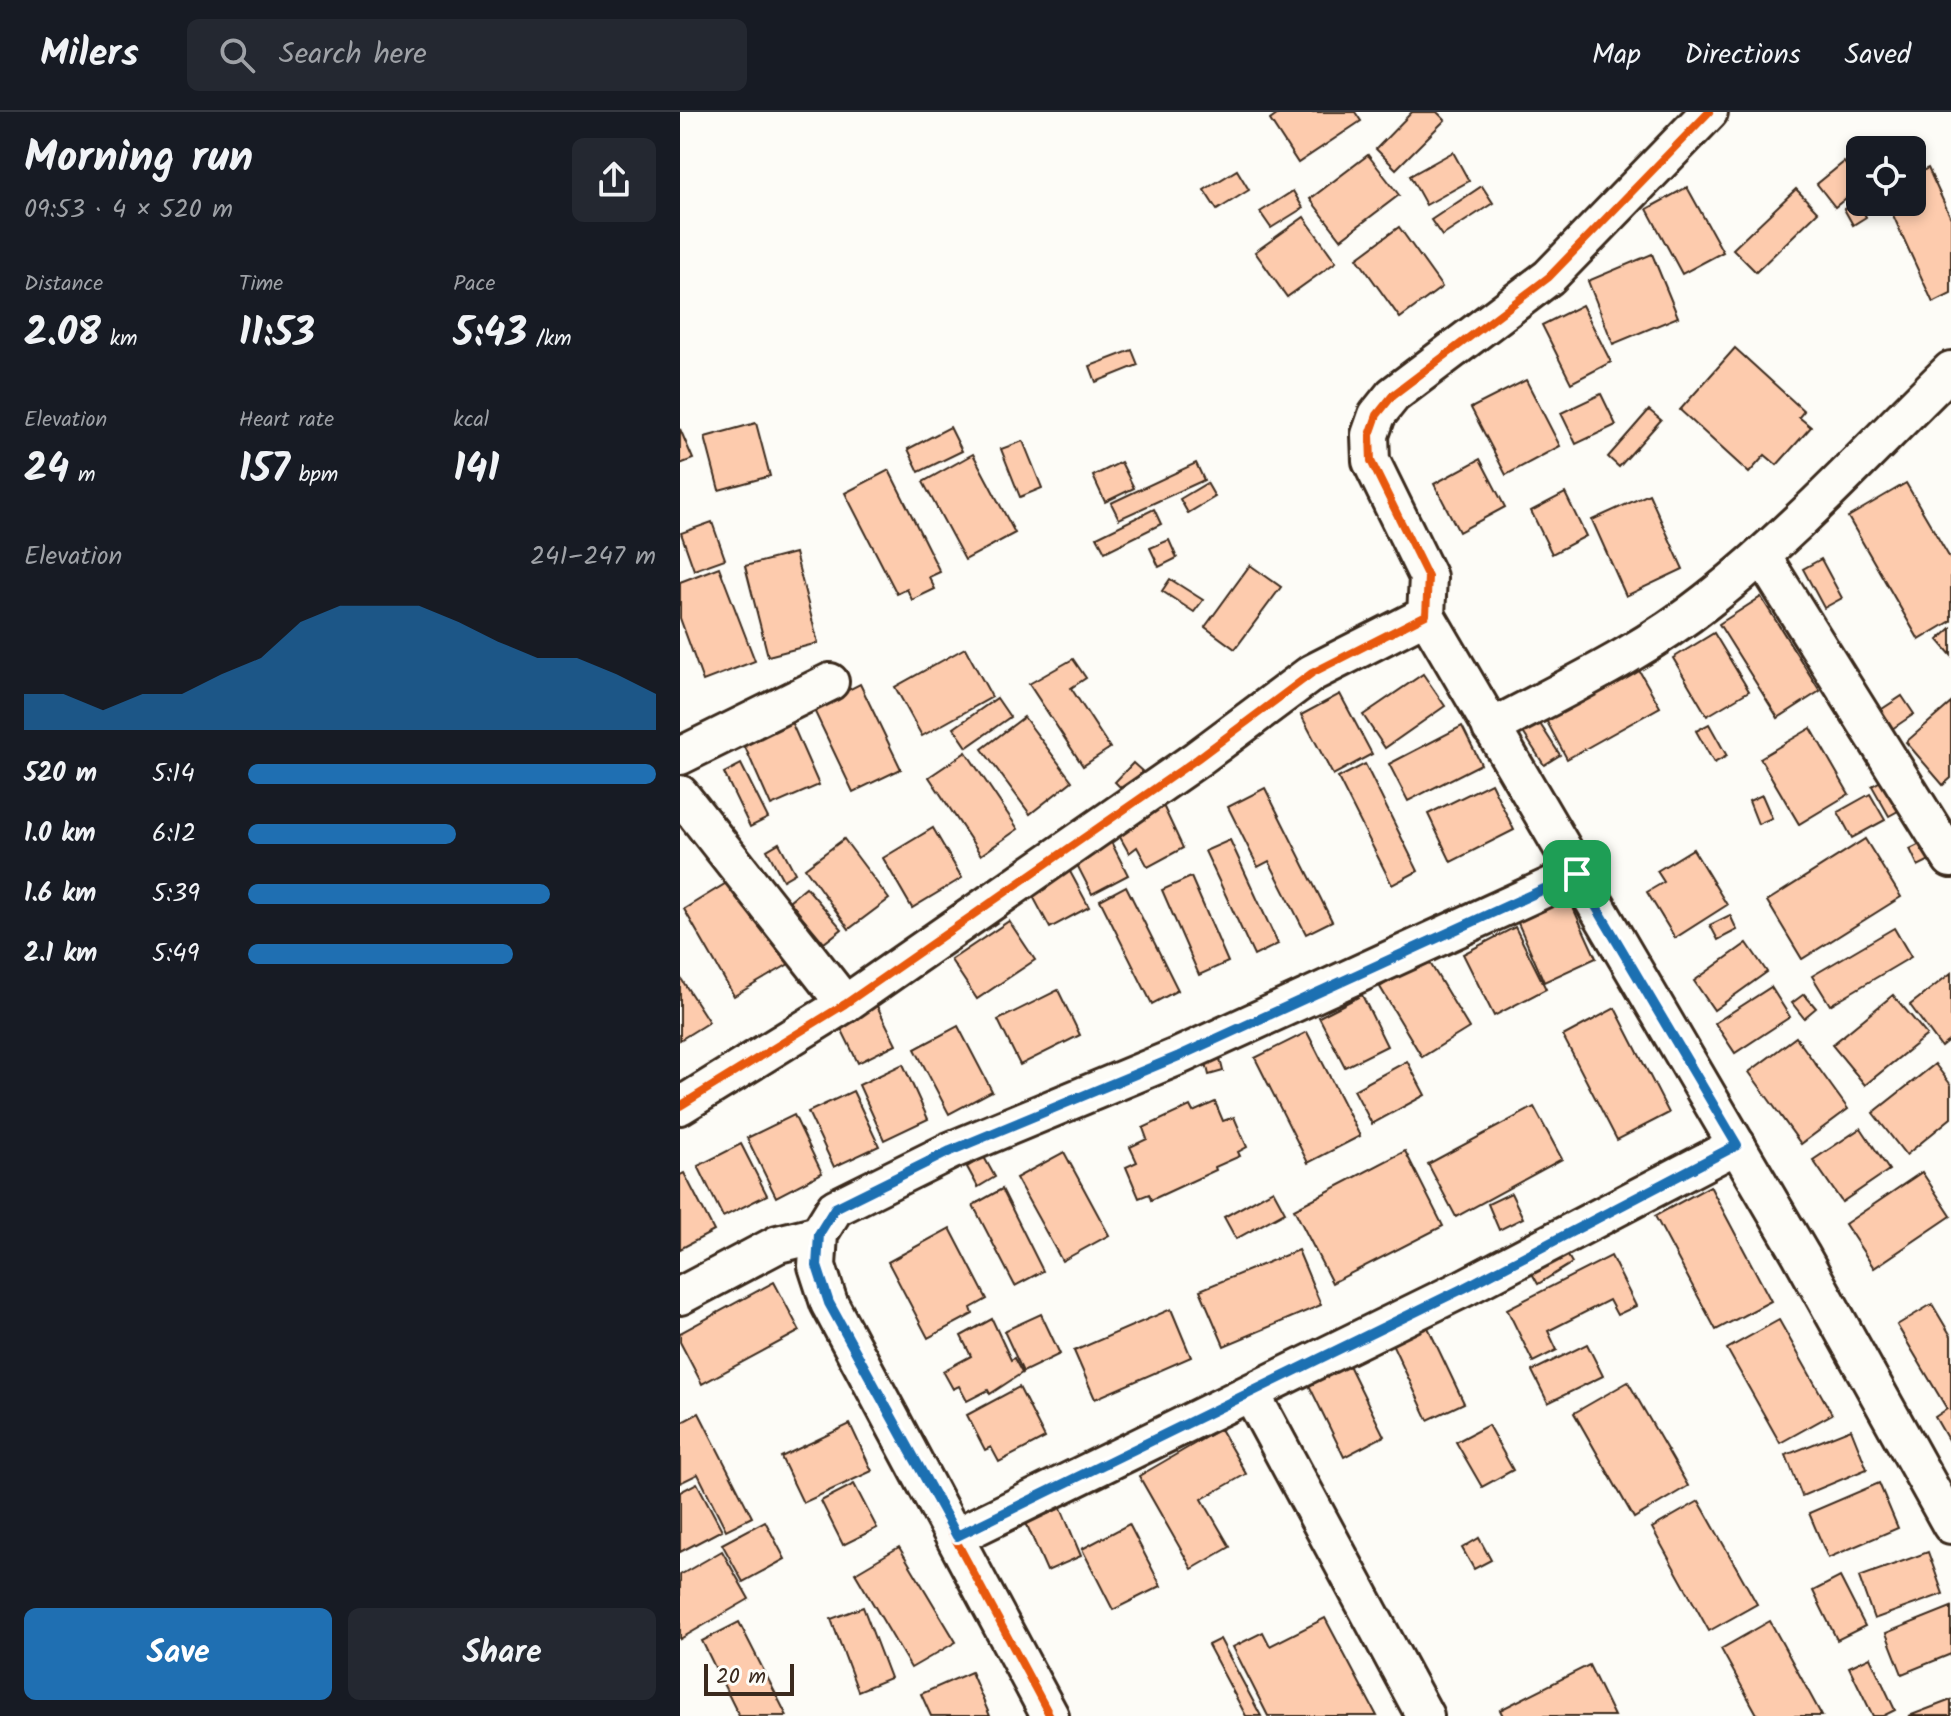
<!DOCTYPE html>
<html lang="en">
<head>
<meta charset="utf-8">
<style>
  body { margin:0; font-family:Kalam,sans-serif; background:#242831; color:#f1f3f6; height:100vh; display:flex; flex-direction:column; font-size:30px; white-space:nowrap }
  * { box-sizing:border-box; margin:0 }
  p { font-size:26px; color:#9ea1a6 }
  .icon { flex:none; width:44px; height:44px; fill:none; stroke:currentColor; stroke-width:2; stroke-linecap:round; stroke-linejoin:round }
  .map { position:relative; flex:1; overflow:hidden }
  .drawer { display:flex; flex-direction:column; background:#171b24; width:680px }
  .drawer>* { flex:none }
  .tools { position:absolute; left:1166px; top:24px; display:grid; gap:16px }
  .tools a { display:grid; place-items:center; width:80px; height:80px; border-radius:12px; background:#171b24; box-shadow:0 4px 12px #0003; font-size:40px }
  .scale { position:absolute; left:24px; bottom:20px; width:90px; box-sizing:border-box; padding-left:8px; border:4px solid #3b2a1e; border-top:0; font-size:22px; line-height:28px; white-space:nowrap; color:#3b2a1e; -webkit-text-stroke:6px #fdfcf7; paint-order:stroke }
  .pin { position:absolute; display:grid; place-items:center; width:68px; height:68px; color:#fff; margin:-34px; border-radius:16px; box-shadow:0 4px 12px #0006 }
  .round { display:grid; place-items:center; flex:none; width:84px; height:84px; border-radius:12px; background:#242831 }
  .overview { display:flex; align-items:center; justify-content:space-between; height:136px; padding:0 24px }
  h1 { font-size:44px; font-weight:700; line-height:60px }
  .figures { display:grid; grid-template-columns:repeat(3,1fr); gap:12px; height:136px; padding:8px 24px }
  .figures div { display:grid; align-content:center }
  .figures b { font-size:40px; font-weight:700 }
  .figures small { font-size:22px; font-weight:400 }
  .figures p { font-size:22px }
  .chart { height:224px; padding:16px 24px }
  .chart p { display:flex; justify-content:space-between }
  .chart svg { width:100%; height:144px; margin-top:8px; fill:#1f6fb2; opacity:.7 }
  .primary-button { display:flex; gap:16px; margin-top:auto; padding:16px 24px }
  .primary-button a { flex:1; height:92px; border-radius:12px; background:#1f6fb2; color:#fff; font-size:32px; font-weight:700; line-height:92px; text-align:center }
  .primary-button a+a { background:#242831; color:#f1f3f6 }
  ul { padding:0 24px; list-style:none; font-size:26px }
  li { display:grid; grid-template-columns:128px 96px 1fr; align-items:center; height:60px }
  li i { height:20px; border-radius:10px; background:#1f6fb2 }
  header { display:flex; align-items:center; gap:48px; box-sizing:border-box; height:112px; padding:0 40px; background:#171b24; border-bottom:2px solid #363941 }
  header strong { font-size:38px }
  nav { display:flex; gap:44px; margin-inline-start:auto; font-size:28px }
  .search { width:560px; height:72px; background:#242831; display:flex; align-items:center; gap:20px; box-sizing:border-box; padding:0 28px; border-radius:12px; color:#9ea1a6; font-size:30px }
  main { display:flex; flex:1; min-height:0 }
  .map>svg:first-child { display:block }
</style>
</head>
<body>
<header>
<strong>Milers</strong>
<div class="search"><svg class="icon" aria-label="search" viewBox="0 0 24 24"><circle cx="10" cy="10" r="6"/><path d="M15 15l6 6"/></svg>Search here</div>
<nav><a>Map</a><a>Directions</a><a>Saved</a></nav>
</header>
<main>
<section class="drawer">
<div class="overview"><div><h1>Morning run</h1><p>09:53 · 4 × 520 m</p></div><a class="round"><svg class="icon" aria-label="share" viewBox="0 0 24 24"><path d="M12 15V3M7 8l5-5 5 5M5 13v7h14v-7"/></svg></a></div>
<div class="figures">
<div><p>Distance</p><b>2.08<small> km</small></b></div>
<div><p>Time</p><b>11:53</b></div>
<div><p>Pace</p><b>5:43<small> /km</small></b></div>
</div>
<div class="figures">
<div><p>Elevation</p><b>24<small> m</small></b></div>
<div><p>Heart rate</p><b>157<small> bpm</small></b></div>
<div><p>kcal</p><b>141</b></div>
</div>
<div class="chart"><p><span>Elevation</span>241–247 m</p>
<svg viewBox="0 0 160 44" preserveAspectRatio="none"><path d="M0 44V33L10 33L20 38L30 33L40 33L50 27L60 22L70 11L80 6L90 6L100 6L110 11L120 17L130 22L140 22L150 27L160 33V44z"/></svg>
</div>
<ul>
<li><b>520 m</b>5:14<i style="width:100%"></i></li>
<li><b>1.0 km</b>6:12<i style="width:51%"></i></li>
<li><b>1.6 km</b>5:39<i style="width:74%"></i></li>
<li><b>2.1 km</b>5:49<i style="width:65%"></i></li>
</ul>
<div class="primary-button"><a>Save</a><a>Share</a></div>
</section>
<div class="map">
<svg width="1271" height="1604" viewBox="0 0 1271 1604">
  <rect width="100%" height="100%" fill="#fdfcf7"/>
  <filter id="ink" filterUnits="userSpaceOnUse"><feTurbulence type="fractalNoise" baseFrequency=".0125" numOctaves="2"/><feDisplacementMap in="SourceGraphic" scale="16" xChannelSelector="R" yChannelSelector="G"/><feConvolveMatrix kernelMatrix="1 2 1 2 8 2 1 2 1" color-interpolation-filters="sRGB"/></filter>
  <g filter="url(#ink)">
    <!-- building -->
    <g fill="#fdcbad" stroke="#3b2a1e" stroke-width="2">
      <path d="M601,0H675L681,9L618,51L590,8Z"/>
      <path d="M732,0H757L765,8L716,57L696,37Z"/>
      <path d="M773,40L789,69L746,93L730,64Z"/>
      <path d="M688,43L719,83L661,127L630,87Z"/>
      <path d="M1164,50L1180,75L1155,95L1137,72Z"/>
      <path d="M1248,56L1271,106V182L1253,191L1207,90H1232V64Z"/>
      <path d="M557,58L569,78L537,98L524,78Z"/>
      <path d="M802,74L813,91L762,124L751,108Z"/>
      <path d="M1007,75L1043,140L1002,162L967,97Z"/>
      <path d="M1116,77L1138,100L1076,160L1053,137Z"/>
      <path d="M613,79L623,96L591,116L580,100Z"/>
      <path d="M1178,89L1186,105L1173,113L1164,97Z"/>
      <path d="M624,105L656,150L607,185L575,140Z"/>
      <path d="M719,115L762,175L720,206L677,146Z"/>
      <path d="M972,142L998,205L933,232L908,169Z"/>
      <path d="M902,193L931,250L891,271L862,213Z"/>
      <path d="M1055,236L1124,299L1119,305L1131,315L1097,353L1085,343L1069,361L1000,298Z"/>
      <path d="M452,238L458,253L416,270L410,254Z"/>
      <path d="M846,268L880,334L826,363L791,296Z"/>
      <path d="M921,282L936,313L896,332L881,301Z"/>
      <path d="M969,298L981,308L939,355L928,345Z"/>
      <path d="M76,311L90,364L39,378L25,325Z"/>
      <path d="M270,315L282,339L239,360L228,337Z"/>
      <path d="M0,317L13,347L0,352Z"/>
      <path d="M343,329L362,376L340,385L321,337Z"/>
      <path d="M293,342L335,421L285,448L243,370Z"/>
      <path d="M800,347L825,395L779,420L754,372Z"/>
      <path d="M441,350L454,376L425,390L413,364Z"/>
      <path d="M516,351L524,368L439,407L431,391Z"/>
      <path d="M209,358L260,460L249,465L255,477L232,488L227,477L217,482L165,381Z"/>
      <path d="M527,371L535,385L508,401L500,387Z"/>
      <path d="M1226,371L1271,448V509L1239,528L1168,405Z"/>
      <path d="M885,381L906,424L872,442L851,399Z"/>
      <path d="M969,382L1003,457L946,484L912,408Z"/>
      <path d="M474,397L481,412L425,440L417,425Z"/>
      <path d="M32,410L45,447L14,458L1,421Z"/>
      <path d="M489,428L497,446L479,455L470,436Z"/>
      <path d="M115,441L138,531L88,544L65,454Z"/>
      <path d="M1141,447L1162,486L1144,496L1123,457Z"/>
      <path d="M570,453L601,475L555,537L525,515Z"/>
      <path d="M39,455L75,549L23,569L0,506V470Z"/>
      <path d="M490,467L523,488L514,500L482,479Z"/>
      <path d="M1081,485L1140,579L1098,606L1039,512Z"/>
      <path d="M1271,516V543L1258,528Z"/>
      <path d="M1034,521L1069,579L1027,604L993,546Z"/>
      <path d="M285,536L312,585L242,624L215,575Z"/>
      <path d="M952,546L980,595L887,647L860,597Z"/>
      <path d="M393,547L406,566L391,576L430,636L403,654L349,572Z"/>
      <path d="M743,562L765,594L705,636L683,603Z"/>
      <path d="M180,572L221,657L173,680L133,596Z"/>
      <path d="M660,582L692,642L653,663L621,603Z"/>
      <path d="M1222,584L1234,602L1212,617L1199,599Z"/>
      <path d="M317,586L330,605L287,635L274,616Z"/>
      <path d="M1271,591V666L1263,673L1226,630Z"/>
      <path d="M106,598L139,673L91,694L58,619Z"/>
      <path d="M853,601L880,643L864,653L837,611Z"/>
      <path d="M344,605L392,669L350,702L302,637Z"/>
      <path d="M1029,612L1047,644L1034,651L1016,619Z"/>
      <path d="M782,614L801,652L728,689L709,652Z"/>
      <path d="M1131,616L1169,682L1119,712L1080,646Z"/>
      <path d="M286,640L338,717L301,743L249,665Z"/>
      <path d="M453,651L463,660L444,679L435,670Z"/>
      <path d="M61,652L88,706L70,715L44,661Z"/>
      <path d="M685,652L738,759L712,773L658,666Z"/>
      <path d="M1208,665L1225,695L1209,704L1192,674Z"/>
      <path d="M811,671L834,718L771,750L748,702Z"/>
      <path d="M585,676L652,809L626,822L589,749L578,755L548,695Z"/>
      <path d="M1190,682L1205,708L1172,726L1158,700Z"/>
      <path d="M1082,683L1092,706L1078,712L1069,689Z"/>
      <path d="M479,685L503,736L468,755L457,735L449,741L432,711Z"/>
      <path d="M253,716L282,766L232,796L203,746Z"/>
      <path d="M429,726L448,763L412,782L393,745Z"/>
      <path d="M164,727L209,787L169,817L125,756Z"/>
      <path d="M1185,727L1221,785L1122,847L1087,789Z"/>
      <path d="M550,728L598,832L574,844L525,739Z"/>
      <path d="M1244,730L1252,747L1238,754L1230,737Z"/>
      <path d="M99,731L115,761L103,768L87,738Z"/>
      <path d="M1013,737L1047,793L995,826L967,780L984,770L977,759Z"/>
      <path d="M387,754L409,795L370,816L348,775Z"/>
      <path d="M58,764L109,852L54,884L4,797Z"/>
      <path d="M511,765L548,850L519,863L482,778Z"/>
      <path d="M446,774L498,878L472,892L420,788Z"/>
      <path d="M126,775L162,817L144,831L109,789Z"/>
      <path d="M885,778L916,846L864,870L834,802Z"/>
      <path d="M1050,803L1057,818L1038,828L1030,813Z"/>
      <path d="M329,809L355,848L297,887L271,848Z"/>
      <path d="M835,815L866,877L814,904L783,842Z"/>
      <path d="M1214,816L1231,845L1150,893L1132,864Z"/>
      <path d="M1067,831L1087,860L1034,898L1014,869Z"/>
      <path d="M747,846L789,916L742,945L700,875Z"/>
      <path d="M1271,861V927L1261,935L1230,893Z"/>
      <path d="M0,865L29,910L0,928Z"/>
      <path d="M1091,875L1110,905L1055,941L1035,911Z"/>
      <path d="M378,878L400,923L340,953L318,908Z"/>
      <path d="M1124,882L1136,896L1124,906L1112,891Z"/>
      <path d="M682,883L707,934L665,955L639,905Z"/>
      <path d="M1213,883L1247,923L1185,973L1152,933Z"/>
      <path d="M194,888L216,932L178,951L156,906Z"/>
      <path d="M935,896L989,1001L937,1028L883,924Z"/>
      <path d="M278,914L312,979L269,1002L235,937Z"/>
      <path d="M627,920L680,1024L628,1051L575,946Z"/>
      <path d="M1116,925L1168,997L1121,1032L1069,960Z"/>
      <path d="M539,943L543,959L529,963L525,947Z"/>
      <path d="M727,949L745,983L692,1012L674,978Z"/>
      <path d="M223,952L248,1007L204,1028L179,973Z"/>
      <path d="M1255,952L1271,973V1006L1226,1043L1193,1001Z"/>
      <path d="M173,979L199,1034L154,1055L128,1000Z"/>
      <path d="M535,990L543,1009L554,1005L567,1035L558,1040L560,1044L535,1055L536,1058L471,1088L469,1082L459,1086L446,1055L457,1050L450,1035L467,1027L463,1016L510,994L513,1000Z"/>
      <path d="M854,995L882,1047L776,1105L748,1052Z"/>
      <path d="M114,1003L142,1061L96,1085L67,1026Z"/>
      <path d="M1181,1016L1209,1058L1162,1090L1133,1048Z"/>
      <path d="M61,1032L87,1083L43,1105L18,1054Z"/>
      <path d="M725,1039L763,1114L652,1171L614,1097Z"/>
      <path d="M384,1040L429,1123L382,1149L336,1066Z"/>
      <path d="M304,1045L315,1065L298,1075L287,1055Z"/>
      <path d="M1242,1060L1271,1104L1194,1156L1165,1112Z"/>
      <path d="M4,1061L34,1119L0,1137V1063Z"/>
      <path d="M1030,1074L1091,1189L1036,1218L975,1104Z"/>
      <path d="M322,1077L363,1159L335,1174L293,1093Z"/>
      <path d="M593,1078L605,1100L556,1127L544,1105Z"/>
      <path d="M831,1081L843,1106L819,1118L808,1092Z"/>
      <path d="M270,1116L307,1187L291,1196L293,1202L248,1226L208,1150Z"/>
      <path d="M883,1135L892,1151L858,1172L849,1156Z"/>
      <path d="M618,1138L641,1193L544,1234L520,1178Z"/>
      <path d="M931,1144L956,1194L937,1203L929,1188L868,1219L877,1238L853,1250L827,1197Z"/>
      <path d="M94,1170L120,1219L22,1272L0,1230V1221Z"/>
      <path d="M1252,1192L1271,1224V1333L1255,1305L1267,1297L1217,1213Z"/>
      <path d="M491,1197L511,1245L415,1287L394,1239Z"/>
      <path d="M361,1202L380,1242L343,1260L324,1219Z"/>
      <path d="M312,1207L331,1248L334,1246L342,1261L310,1282L308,1278L287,1289L279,1274L273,1277L263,1259L291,1244L281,1224Z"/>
      <path d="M744,1207L784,1291L748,1308L709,1225Z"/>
      <path d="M1099,1208L1152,1302L1100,1331L1047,1237Z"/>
      <path d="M907,1232L923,1264L868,1291L852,1259Z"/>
      <path d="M665,1245L704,1324L664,1345L625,1265Z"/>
      <path d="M948,1270L1008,1374L954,1406L894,1301Z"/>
      <path d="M339,1275L365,1326L319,1350L311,1335L305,1338L287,1303Z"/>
      <path d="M19,1301L72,1405L46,1418L18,1362L0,1371V1311Z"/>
      <path d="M170,1312L192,1359L123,1391L101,1345Z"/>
      <path d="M808,1313L833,1358L802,1375L776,1330Z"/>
      <path d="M540,1317L566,1362L522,1387L550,1435L512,1457L459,1364Z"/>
      <path d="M1171,1317L1187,1357L1122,1384L1106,1343Z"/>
      <path d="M17,1371L42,1418L0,1440V1380Z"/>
      <path d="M1199,1371L1218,1416L1148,1446L1129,1401Z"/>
      <path d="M174,1372L197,1416L163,1433L141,1389Z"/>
      <path d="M1019,1389L1077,1492L1029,1519L972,1416Z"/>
      <path d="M381,1396L401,1444L367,1459L346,1411Z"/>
      <path d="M85,1409L105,1447L63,1470L42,1432Z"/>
      <path d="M449,1412L481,1474L433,1498L402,1437Z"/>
      <path d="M799,1426L811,1448L794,1457L782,1436Z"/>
      <path d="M219,1435L276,1530L231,1556L175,1461Z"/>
      <path d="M42,1439L69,1487L0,1527V1463Z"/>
      <path d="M1248,1440L1263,1482L1194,1507L1179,1465Z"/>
      <path d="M1160,1465L1185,1514L1157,1528L1133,1479Z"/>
      <path d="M183,1495L210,1566L178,1579L151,1507Z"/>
      <path d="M1271,1495V1542L1222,1562L1206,1521Z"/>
      <path d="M645,1506L697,1604H588L553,1535L583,1520L590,1534Z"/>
      <path d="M1090,1509L1142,1604H1078L1041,1537Z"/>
      <path d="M59,1510L107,1604H59L22,1529Z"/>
      <path d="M540,1527L581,1604H566L528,1533Z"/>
      <path d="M1190,1545L1215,1598L1203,1604H1193L1169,1555Z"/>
      <path d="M909,1553L934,1604H823L820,1598Z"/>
      <path d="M291,1560L310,1604H251L241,1582Z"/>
      <path d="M1271,1588V1604H1229Z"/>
    </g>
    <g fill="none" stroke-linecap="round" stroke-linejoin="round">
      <defs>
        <g id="street">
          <path d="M1082,444L1271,747"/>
          <path d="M746,503L1121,1143L1271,1413"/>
          <path d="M811,616C884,577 962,541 1027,489C1113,422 1192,335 1271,258"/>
          <path d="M0,644L150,570"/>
          <path d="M0,682L165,892"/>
          <path d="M0,994L165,892L517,647L632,561L746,503L748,465L691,349L690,323L697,303L713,283L869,165L1029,0"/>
          <path d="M0,1184L98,1132L139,1122"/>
          <path d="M572,1283L745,1604"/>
          <path d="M277,1424L784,1176L1057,1033"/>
          <path d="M370,1604L149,1191L137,1154L139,1122L155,1096L270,1039L499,944L897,762"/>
        </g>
      </defs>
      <!-- street casing -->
      <use href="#street" stroke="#3b2a1e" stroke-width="42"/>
      <!-- street -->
      <use href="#street" stroke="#fdfcf7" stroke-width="36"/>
      <defs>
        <g id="cycleway">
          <path d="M0,994L165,892L517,647L632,561L746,503L748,465L691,349L690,323L697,303L713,283L869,165L1029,0"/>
          <path d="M370,1604L149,1191L137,1154L139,1122L155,1096L270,1039L499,944L897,762"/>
        </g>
      </defs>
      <!-- cycleway casing -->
      <use href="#cycleway" stroke="#fdfcf7" stroke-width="13"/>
      <!-- cycleway -->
      <use href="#cycleway" stroke="#e8590c" stroke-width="8"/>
    </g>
  </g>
  <g fill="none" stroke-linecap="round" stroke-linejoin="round" filter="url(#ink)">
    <defs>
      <path id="route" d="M897,762L1057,1033L784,1176L277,1424L149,1191L137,1154L139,1122L155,1096L270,1039L499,944Z"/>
    </defs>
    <!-- route casing -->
    <use href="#route" stroke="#fff" stroke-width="16"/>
    <!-- route -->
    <use href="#route" stroke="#1f6fb2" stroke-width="10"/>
  </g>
</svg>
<div class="tools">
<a><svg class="icon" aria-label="locate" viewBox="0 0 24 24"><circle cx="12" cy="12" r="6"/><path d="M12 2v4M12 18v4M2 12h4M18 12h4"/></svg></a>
</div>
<div class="scale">20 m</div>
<div class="pin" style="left:897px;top:762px;background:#1e9e55"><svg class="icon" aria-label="arrive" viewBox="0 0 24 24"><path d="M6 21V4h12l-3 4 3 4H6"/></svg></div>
</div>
</main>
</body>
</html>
